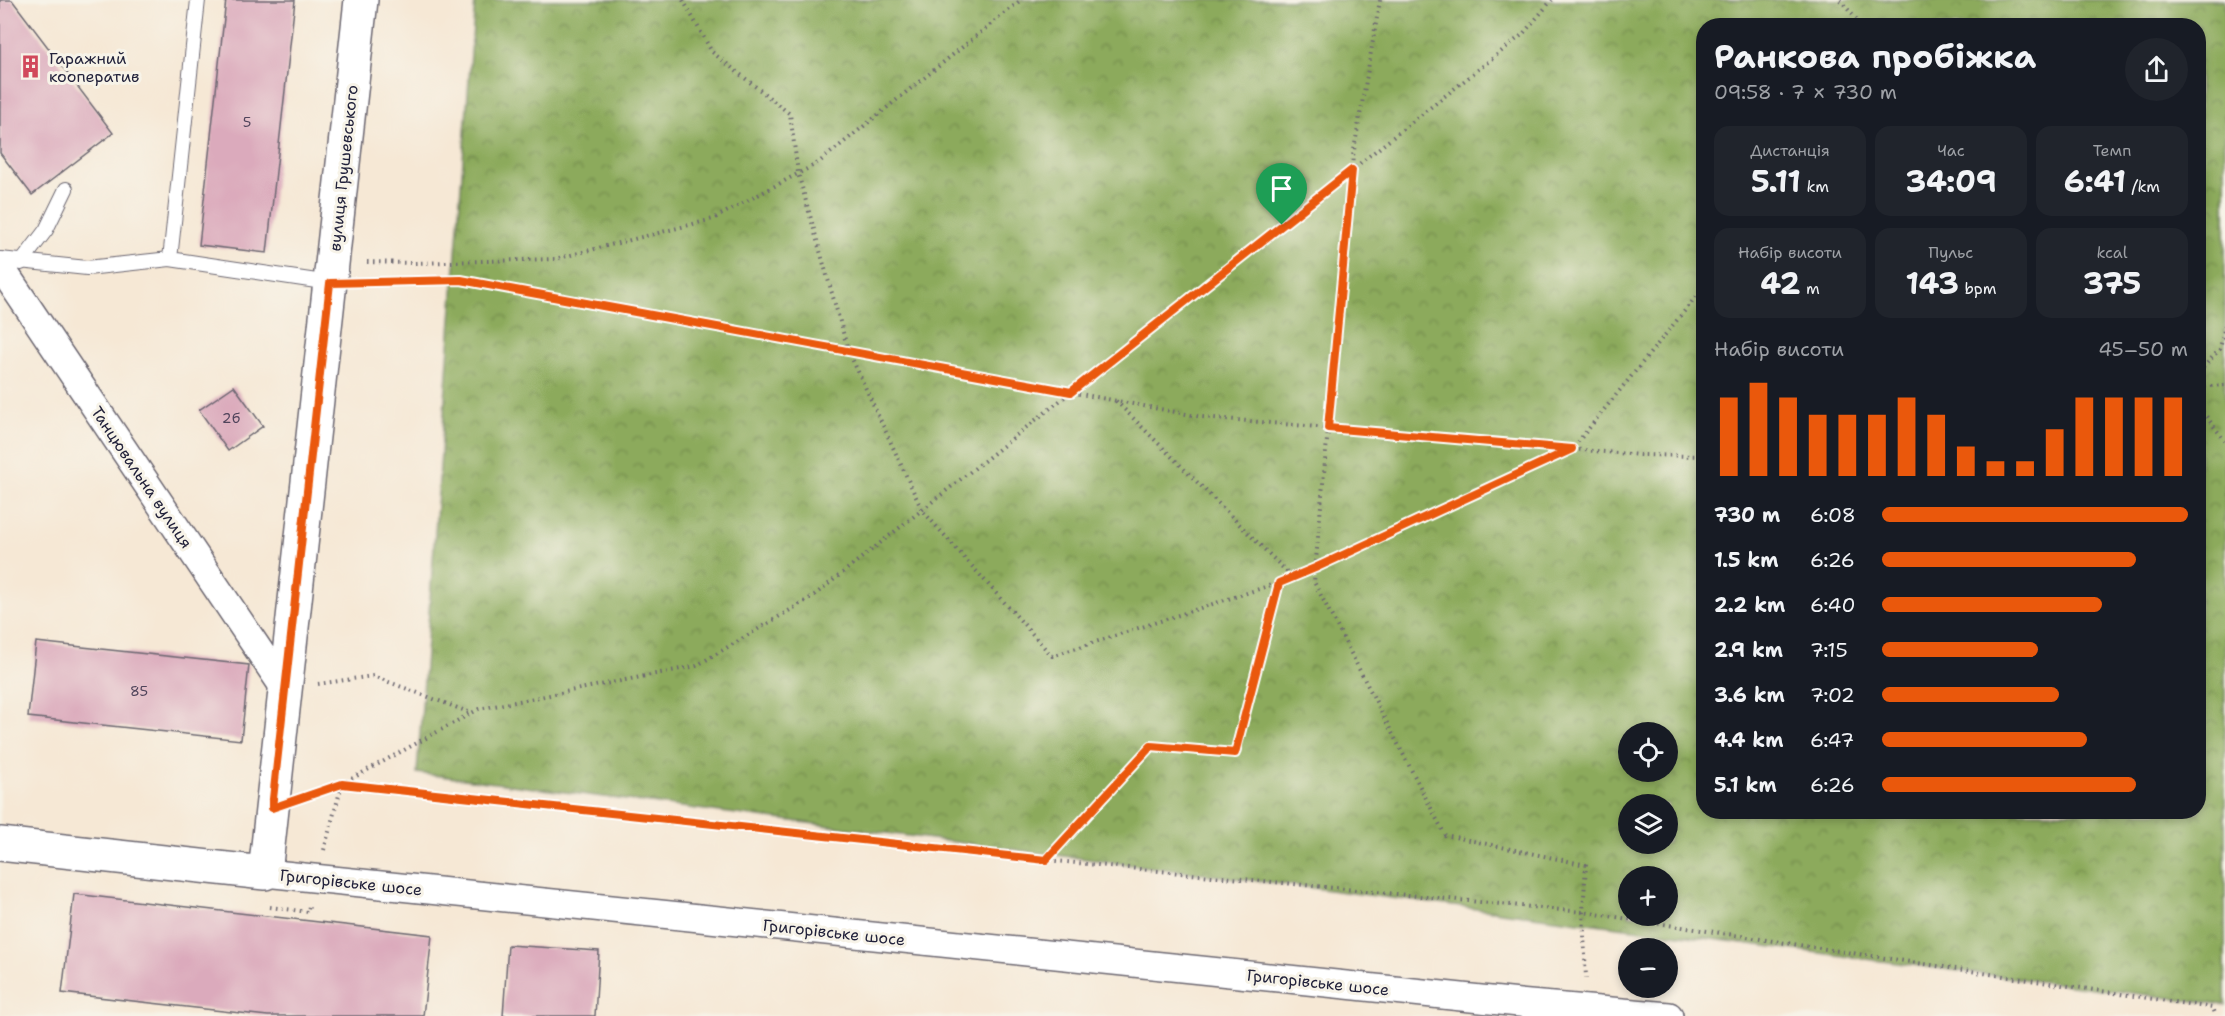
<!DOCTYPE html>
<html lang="uk">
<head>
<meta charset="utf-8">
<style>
  body { margin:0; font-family:"Shantell Sans",sans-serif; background:#20242c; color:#f1f3f6; height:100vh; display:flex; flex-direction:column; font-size:22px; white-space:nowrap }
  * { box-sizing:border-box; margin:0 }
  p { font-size:20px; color:#9ea1a6 }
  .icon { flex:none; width:33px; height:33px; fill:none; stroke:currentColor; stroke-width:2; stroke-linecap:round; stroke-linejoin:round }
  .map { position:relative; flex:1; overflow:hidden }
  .panel { position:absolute; left:1696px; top:18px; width:510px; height:801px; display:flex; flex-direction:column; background:#171b24; border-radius:24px; box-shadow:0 3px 9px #0003 }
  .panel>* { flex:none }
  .fabs { position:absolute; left:1618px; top:722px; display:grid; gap:12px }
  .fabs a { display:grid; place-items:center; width:60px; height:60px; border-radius:50%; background:#171b24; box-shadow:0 3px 9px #0003; font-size:30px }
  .pin { position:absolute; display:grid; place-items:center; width:51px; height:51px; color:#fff; margin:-62px -26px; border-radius:50% 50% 50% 0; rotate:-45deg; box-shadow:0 0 6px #0007 }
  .pin .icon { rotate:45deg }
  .round { display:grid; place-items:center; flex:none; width:63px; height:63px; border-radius:32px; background:#20242c }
  .overview { display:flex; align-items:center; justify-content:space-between; height:102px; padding:0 18px }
  h1 { font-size:33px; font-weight:700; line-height:45px }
  .stats { display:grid; grid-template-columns:repeat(3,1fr); gap:9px; height:102px; padding:6px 18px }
  .stats div { display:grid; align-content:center; border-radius:15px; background:#20242c; text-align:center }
  .stats b { font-size:30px; font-weight:700 }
  .stats small { font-size:16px; font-weight:400 }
  .stats p { font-size:16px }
  .chart { height:168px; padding:12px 18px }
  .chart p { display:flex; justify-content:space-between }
  .chart svg { width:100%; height:108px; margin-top:6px; stroke:#ea580c; stroke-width:6 }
  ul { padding:0 18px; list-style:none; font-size:20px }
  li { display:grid; grid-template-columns:96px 72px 1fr; align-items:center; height:45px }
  li i { height:15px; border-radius:8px; background:#ea580c }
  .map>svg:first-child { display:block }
</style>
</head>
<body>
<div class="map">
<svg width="2225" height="1016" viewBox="0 0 2225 1016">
  <defs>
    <pattern id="forest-crowns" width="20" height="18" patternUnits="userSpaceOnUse" patternTransform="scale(1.5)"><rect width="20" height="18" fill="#8caa5c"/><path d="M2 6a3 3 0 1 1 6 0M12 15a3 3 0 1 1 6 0" fill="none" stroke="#728a4d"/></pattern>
  </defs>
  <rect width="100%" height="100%" fill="#f7f3e8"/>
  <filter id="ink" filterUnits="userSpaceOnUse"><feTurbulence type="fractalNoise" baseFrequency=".0167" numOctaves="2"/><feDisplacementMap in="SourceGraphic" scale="12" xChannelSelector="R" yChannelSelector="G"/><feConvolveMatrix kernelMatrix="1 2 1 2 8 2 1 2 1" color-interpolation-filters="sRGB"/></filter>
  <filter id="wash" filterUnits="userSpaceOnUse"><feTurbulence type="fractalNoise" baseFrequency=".008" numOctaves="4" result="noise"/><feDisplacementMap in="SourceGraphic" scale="24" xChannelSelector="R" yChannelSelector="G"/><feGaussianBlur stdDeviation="1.35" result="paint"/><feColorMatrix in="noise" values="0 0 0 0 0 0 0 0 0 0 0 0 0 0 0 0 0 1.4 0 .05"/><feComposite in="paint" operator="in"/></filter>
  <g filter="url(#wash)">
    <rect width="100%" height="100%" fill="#f6e8d5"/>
    <!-- forest -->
    <path fill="url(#forest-crowns)" stroke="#57664c" stroke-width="1.5" fill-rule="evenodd" d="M475,0H2225V1005L417,773ZM1704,26H2199V812H1704ZM1629,732H1668V771H1629ZM1629,804H1668V843H1629ZM1629,876H1668V915H1629Z"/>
    <g id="blocks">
      <!-- building -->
      <g fill="#dbaabc">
        <path d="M0,0H12L113,133L32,195L0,153Z"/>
        <path d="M226,0H295L267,253L199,245Z"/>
        <path d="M234,386L263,426L228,451L199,410Z"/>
        <path d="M36,642L249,665L241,740L28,717Z"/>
        <path d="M74,894L432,935L423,1016H268L62,993Z"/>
        <path d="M508,945L599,951L595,1016H503Z"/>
      </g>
    </g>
  </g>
  <g filter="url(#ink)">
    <use href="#blocks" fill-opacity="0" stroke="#6c6771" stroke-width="1.5"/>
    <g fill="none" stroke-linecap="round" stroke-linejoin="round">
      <defs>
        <g id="service">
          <path d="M198,0L170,259L330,283"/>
          <path d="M0,259L87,268L170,259"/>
          <path d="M21,263L46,230L66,189"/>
        </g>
        <g id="minor">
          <path d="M0,266L285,689"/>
          <path d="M265,873L1529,1004L1669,1016"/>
        </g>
        <path id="tertiary" d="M0,844L265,873L361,0"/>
      </defs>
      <!-- service casing -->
      <use href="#service" stroke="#6c6771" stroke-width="16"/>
      <!-- minor casing -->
      <use href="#minor" stroke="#6c6771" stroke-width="30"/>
      <!-- tertiary casing -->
      <use href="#tertiary" stroke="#6c6771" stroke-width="36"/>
      <!-- path -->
      <g stroke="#6c6771" stroke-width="4" stroke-dasharray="1.5 4.5" stroke-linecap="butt">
        <path d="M683,0L712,52L790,114L798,173L848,350L922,510L1052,656L1293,578L1572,449L1704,287"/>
        <path d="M1380,0L1353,156L1314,582L1445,835L1586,865L1583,912L1586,978"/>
        <path d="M1840,0L1862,26"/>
        <path d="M367,262L414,263L555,259L713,219L818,163L1021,0"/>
        <path d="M363,282L461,280L651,313L1202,417L1640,455L1704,456"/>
        <path d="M2199,372L2220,349L2225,325"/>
        <path d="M2199,387L2225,385"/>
        <path d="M1116,401L1293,578"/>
        <path d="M2199,407L2225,441"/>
        <path d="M318,684L373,676L471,713"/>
        <path d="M307,796L342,784L479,709L696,666L812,597L1522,35L1552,0"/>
        <path d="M324,850L342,784L1046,860L1583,912L2213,1008L2216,1016"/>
        <path d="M1047,860L1151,746L1235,753L1279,583"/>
        <path d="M270,907L308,912L309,906"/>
      </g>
      <!-- service -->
      <use href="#service" stroke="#fff" stroke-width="14"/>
      <!-- minor -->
      <use href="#minor" stroke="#fff" stroke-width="27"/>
      <!-- tertiary -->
      <use href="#tertiary" stroke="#fff" stroke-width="33"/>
    </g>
  </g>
  <g fill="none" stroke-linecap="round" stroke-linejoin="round" filter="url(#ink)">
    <defs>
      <path id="route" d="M1352,170L1328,428L1572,449L1315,568L1279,583L1235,753L1151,746L1046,860L342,784L272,808L330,283L461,280L1071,392Z"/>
    </defs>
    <!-- route casing -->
    <use href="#route" stroke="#fff" stroke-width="12"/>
    <!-- route -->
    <use href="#route" stroke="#ea580c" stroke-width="8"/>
  </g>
  <!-- icons -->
  <defs>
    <symbol id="building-bare" viewBox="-9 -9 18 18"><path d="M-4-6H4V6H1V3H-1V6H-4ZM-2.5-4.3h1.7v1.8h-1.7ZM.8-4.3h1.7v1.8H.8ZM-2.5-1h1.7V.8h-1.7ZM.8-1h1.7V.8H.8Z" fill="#d1495b" stroke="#f7f3e8" stroke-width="2.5" paint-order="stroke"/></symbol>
  </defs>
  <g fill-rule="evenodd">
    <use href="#building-bare" x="14" y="50" width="33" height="33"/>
  </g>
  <g text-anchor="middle" stroke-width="6" stroke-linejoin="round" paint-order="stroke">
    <!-- number labels -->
    <g font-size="14" fill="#50445b">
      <text x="247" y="127">5</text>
      <text x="231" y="423">2б</text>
      <text x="139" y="696">85</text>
    </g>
    <!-- poi labels -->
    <g font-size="16" fill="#22223b" stroke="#f7f3e8" text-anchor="start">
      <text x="49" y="64">Гаражний<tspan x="49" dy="18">кооператив</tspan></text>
    </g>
    <!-- street labels -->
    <g font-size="16" fill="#22223b" stroke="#f7f3e8">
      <text transform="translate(343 168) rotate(-84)" y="6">вулиця Грушевського</text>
      <text transform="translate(142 477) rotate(56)" y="6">Танцювальна вулиця</text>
      <text transform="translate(351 882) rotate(6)" y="6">Григорівське шосе</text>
      <text transform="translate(834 932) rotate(6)" y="6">Григорівське шосе</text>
      <text transform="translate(1318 982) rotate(6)" y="6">Григорівське шосе</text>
    </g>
  </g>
</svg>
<div class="fabs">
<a><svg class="icon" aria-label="locate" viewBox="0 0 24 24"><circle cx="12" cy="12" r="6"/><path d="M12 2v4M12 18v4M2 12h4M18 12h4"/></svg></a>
<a><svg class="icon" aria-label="layers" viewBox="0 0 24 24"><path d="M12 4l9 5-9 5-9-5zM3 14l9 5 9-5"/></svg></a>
<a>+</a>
<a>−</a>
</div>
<div class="pin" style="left:1282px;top:225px;background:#1e9e55"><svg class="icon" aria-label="arrive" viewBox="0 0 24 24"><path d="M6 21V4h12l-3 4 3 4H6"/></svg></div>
<section class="panel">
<div class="overview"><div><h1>Ранкова пробіжка</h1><p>09:58 · 7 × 730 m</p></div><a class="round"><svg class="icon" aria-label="share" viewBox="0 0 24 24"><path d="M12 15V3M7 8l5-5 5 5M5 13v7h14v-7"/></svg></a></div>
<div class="stats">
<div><p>Дистанція</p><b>5.11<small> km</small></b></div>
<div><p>Час</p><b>34:09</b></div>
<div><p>Темп</p><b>6:41<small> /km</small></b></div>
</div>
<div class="stats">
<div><p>Набір висоти</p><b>42<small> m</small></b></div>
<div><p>Пульс</p><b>143<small> bpm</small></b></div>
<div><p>kcal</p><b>375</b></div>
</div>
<div class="chart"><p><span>Набір висоти</span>45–50 m</p>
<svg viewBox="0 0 160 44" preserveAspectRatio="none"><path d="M5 44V12M15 44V6M25 44V12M35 44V19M45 44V19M55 44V19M65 44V12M75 44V19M85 44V32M95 44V38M105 44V38M115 44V25M125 44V12M135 44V12M145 44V12M155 44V12"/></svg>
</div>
<ul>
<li><b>730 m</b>6:08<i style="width:100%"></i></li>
<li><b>1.5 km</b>6:26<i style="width:83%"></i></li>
<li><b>2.2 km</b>6:40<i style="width:72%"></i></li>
<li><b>2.9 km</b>7:15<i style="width:51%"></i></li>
<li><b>3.6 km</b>7:02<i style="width:58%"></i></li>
<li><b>4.4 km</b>6:47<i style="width:67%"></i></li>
<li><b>5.1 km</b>6:26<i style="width:83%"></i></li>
</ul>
</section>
</div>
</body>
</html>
